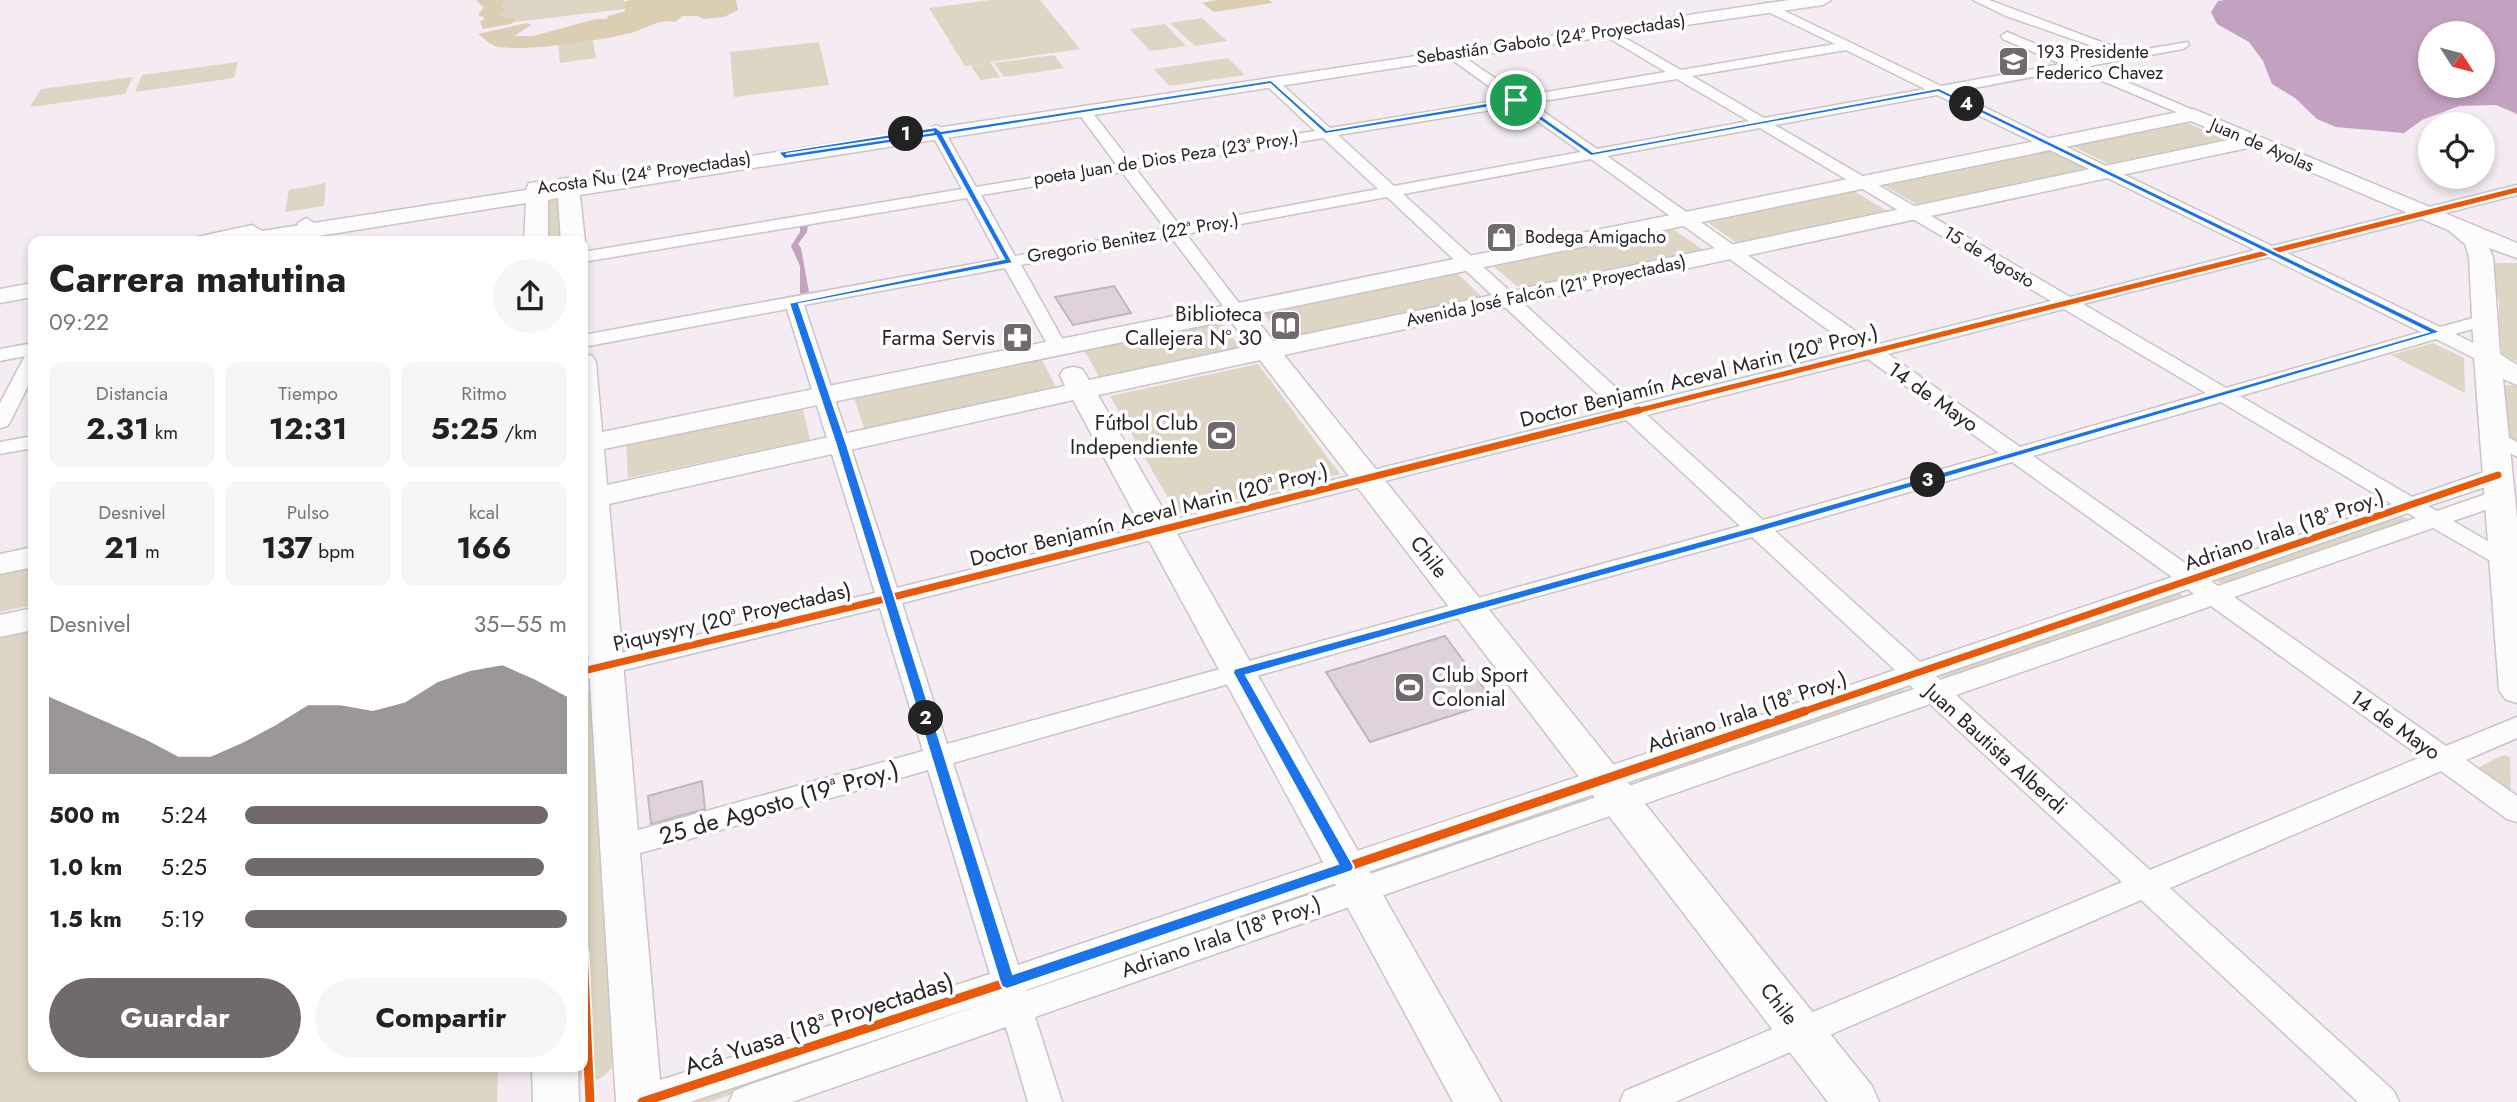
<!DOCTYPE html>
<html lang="es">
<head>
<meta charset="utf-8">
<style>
  body { margin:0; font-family:Jost,sans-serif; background:#f6f6f6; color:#222; height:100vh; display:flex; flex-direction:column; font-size:26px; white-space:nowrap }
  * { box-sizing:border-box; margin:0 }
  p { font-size:23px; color:#767676 }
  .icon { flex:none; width:38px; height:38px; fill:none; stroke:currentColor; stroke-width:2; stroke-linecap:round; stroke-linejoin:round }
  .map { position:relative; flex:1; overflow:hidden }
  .sheet { position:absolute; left:28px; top:236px; width:560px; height:836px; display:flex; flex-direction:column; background:#fff; border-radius:14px; box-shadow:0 4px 10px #0003 }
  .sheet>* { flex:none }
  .needle { width:46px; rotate:126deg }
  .buttons { position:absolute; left:2418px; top:21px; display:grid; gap:14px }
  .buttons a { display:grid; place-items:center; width:77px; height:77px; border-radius:50%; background:#fff; box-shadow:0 4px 10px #0003; font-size:35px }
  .pin { position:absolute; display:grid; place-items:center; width:60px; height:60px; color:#fff; margin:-30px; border:4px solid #fff; border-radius:50%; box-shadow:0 2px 7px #0007 }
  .km { position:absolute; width:35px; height:35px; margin:-18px; border-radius:50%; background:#222; color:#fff; font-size:19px; line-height:35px; text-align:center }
  .round { display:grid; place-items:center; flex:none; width:74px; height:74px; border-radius:37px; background:#f6f6f6 }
  .summary { display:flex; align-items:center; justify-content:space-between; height:119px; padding:0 21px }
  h1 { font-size:38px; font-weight:700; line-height:52px }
  .stats { display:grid; grid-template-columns:repeat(3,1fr); gap:10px; height:119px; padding:7px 21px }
  .stats div { display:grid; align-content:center; border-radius:14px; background:#f6f6f6; text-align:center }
  .stats b { font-size:30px; font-weight:700 }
  .stats small { font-size:19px; font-weight:400 }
  .stats p { font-size:19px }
  .chart { height:196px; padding:14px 21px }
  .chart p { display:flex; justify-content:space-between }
  .chart svg { width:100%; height:126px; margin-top:7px; fill:#706a6f; opacity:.7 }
  .cta { display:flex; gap:14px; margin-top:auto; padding:14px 21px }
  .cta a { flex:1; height:80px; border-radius:42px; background:#706a6f; color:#fff; font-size:28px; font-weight:700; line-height:80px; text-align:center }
  .cta a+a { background:#f6f6f6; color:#222 }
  ul { padding:0 21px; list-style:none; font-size:23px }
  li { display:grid; grid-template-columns:112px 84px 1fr; align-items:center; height:52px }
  li i { height:18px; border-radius:9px; background:#706a6f }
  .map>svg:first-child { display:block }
</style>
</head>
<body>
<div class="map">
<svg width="2517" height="1102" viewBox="0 0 2517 1102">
  <rect width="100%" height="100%" fill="#f4ecf2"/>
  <!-- green -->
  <g fill="#ddd6c4">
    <path d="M499,0H624L625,9L497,24Z"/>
    <path d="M991,0H1040L1080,49L990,62L1000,77L981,80L971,66L982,64L965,66L929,8Z"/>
    <path d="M1202,18L1227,41L1195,46L1170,23Z"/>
    <path d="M1165,24L1186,46L1150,51L1130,29Z"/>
    <path d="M593,41L596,58L560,63L558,45Z"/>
    <path d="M819,42L829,85L734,97L730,52Z"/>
    <path d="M1054,55L1064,68L1004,77L994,63Z"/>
    <path d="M1228,58L1245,75L1169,86L1154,69Z"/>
    <path d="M238,62L234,78L135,92L142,75Z"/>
    <path d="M133,77L125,94L30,107L41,89Z"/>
    <path d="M2185,122L2225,140L2109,164L2070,145Z"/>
    <path d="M2049,151L2088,169L1918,205L1883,185Z"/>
    <path d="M326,183L324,206L285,212L289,190Z"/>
    <path d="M1852,190L1889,212L1737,243L1707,222Z"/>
    <path d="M555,199H559L564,241H543L546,201Z"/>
    <path d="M1673,229L1705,251L1522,290L1493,266Z"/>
    <path d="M2490,263H2517V362L2502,354L2499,326V299L2496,297Z"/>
    <path d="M1457,273L1483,298L1284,340L1263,313Z"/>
    <path d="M1221,322L1242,350L1101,380L1084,350Z"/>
    <path d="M2433,343L2464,358L2465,393L2391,355Z"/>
    <path d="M1041,358L1057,389L865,431L854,398Z"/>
    <path d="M1258,364L1340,474L1177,514L1110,396Z"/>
    <path d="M2507,385L2517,386V441L2508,436L2502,386Z"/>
    <path d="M803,409L810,440L628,478L626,445Z"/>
    <path d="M2400,516L2409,519L2222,584L2215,580Z"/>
    <path d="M33,567V605L0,612V574Z"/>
    <path d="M2176,592L2184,596L1945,679L1936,674Z"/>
    <path d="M33,631V1068H498L497,1102H0V638Z"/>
    <path d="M1900,687L1904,690L1903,693L1643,782L1637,778Z"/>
    <path d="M583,691L589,692L593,698L615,1061C609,1075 596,1085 580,1080L575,1068H583Z"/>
    <path d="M2503,755L2510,757L2511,791L2479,769L2481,766Z"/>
    <path d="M1586,796L1587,800L1379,871L1375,868Z"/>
    <path d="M1332,878L1339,885L1029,991L1027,989Z"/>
    <path d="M981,1003L977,1010L709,1102H684Z"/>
  </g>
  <!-- forest -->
  <g fill="#dacfb2">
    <path d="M479,0H506L500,6L506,9L498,16L516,19L511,24L483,29L480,22L485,18L478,15L484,7L476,1Z"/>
    <path d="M630,0H736L738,10L724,17L703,19L698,16H682L675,22C658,19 650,27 634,32C607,40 521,53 495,46C489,44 484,38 478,34L527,23L531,25L514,36H533L596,19H607L608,16L625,11L624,2Z"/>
    <path d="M1217,0H1269L1273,3L1214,12L1202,3Z"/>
  </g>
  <!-- water -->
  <g fill="#c3a2c0" fill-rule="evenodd">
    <path d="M2225,0H2517V114L2496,105L2459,106L2422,120L2404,133L2336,127L2317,119L2295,98L2272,84L2263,61L2249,42L2217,24L2211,12L2218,1ZM2483,33V86H2431V33Z"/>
    <path d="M808,225L807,232L798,244L801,248L809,292L800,294V266L791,246L800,232V226Z"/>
  </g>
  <!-- building -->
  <g fill="#dfd2dd" stroke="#beb8bd" stroke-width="2">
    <path d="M1114,286L1131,313L1073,325L1055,297Z"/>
    <path d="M1022,326L1031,342L1012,346L1003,330Z"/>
    <path d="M1445,636L1494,702L1370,742L1326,672Z"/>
    <path d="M702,781L705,809L651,824L648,796Z"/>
  </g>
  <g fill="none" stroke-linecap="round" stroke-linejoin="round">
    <defs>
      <g id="street">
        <path d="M1973,0H1989L2112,46L2106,50L2101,49L2006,16Z"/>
        <path d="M1768,3L1941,86L2061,64L2003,39L2001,36L2007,32L2076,61L2188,42L2189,45L2183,49L2089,66L2198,112L2200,115L2193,119L2074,69L1953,92L2272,246L2517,185V195L2287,253L2440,327L2484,315L2490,316L2493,320L2490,324L2455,334L2494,353L2496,357L2494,361H2480L2436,339L2240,396L2412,497L2490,470H2506L2509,475L2506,480L2428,506L2437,511L2492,492H2508L2511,497L2508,502L2453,521L2517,558V576L2433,528L2234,597L2446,746L2517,717V738L2466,760L2517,796V822L2507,819L2441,771L2170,888L2394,1091L2399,1102H2358L2141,900L1675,1102H1620L1625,1091L2122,882L1930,704L1035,1017L1062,1102H1028L1006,1027L792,1102H729L734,1091L746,1086L997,999L690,1102H625L630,1091L642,1086L990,974L928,770L620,859L610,855L606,847L610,839L620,835L923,751L880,608L583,680V662L875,593L787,309L583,347V335L1000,259L967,198L583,262V252L962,189L929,129L936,125L943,129L976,187L1116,164L1076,110L1083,106L1088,107L1130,161L1315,131L1266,85V79H1276L1330,128L1507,99L1448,57V51L1453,50L1522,96L1666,72L1602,34L1600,31L1606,27L1681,70L1835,44L1764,10V4ZM1846,50L1925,89L1764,118L1692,76ZM1677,79L1749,121L1597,149L1531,103ZM1937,95L2255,250L2070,297L1775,125ZM1516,106L1581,152L1394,186L1338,135ZM1760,128L2051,301L1875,345L1607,156ZM1323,138L1378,189L1180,226L1136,169ZM1591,159L1856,350L1635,405L1403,194ZM1122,172L1165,228L1015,256L981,195ZM1387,197L1615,410L897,588L804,305L1005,268L1050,349L1059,355L1068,349L1021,265L1171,237L1230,315L1236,316L1245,311L1186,234ZM2269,257L2421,332L2226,388L2083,304ZM2064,309L2206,393L2020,447L1888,354ZM1868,359L1999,453L1763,520L1647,415ZM2221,402L2392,504L2195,570L2033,456ZM1626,420L1740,526L947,744L902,603ZM2012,462L2172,577L1920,662L1775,531ZM2408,513L2416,518L2218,586L2211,581ZM1752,537L1895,670L1018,965L953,763L1473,614ZM2188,589L2194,594L1940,680L1936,676ZM2211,606L2421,757L2150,870L1956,695ZM1910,685L1914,689L1026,991V990Z"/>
        <path d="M306,218L314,223L310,242H294L298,223Z"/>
        <path d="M33,343V376L10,422L7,426L0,428V403L25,356L0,361V349Z"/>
        <path d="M2494,430L2517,442V457L2487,440L2484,436L2487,432Z"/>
        <path d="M33,436V448L0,454V442Z"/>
      </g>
      <g id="secondary">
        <path d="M1789,0H1831L1823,5L1453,59L580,195L585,242L583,245V242H561L558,198L548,200V242H524L526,203L281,242H194L197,237L252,225L262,231L526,190L529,183L537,182L547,187L557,186L560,179L568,178L578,182Z"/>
        <path d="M2193,109L2517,243V258L2489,248L2493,257L2500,354L2517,365V385L2503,379L2517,518V703L2505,699L2499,690L2474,357L2469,257L2465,244L2448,230L2252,147L1284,355L1872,1086L1879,1102H1828L1260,360L1098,395L1501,1102H1453L1073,400L609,504L662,1102H616L583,570V354L592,356L596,362L602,432ZM2191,121L2233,139L1274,341L1252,315ZM1230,320L1250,346L1089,380L1082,369L1073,367L1064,369L1060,375L1065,386L607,485L604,449Z"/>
        <path d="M33,283V297L0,303V289Z"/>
        <path d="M33,547V567L0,574V554Z"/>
        <path d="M33,608V630L0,637V615Z"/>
        <path d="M532,1068H578L579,1102H533Z"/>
      </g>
    </defs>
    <!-- street casing -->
    <use href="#street" stroke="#cac4c9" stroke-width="3"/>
    <!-- secondary casing -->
    <use href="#secondary" stroke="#cac4c9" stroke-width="3"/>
    <!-- street -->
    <use href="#street" fill="#fdfcfd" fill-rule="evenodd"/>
    <!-- secondary -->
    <use href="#secondary" fill="#fdfcfd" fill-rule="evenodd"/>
    <defs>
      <path id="cycleway-far2" d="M1632,412L2517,190"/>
      <g id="cycleway-far1">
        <path d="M583,671L889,598L1639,410"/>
        <path d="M1799,713L2498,475"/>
      </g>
      <g id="cycleway">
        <path d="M583,952L590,1102"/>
        <path d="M642,1102L1008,982L1805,711"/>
      </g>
    </defs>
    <!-- cycleway-far2 casing -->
    <use href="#cycleway-far2" stroke="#fff" stroke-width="9"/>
    <!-- cycleway-far1 casing -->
    <use href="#cycleway-far1" stroke="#fff" stroke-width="11"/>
    <!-- cycleway casing -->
    <use href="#cycleway" stroke="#fff" stroke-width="13"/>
    <!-- cycleway-far2 -->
    <use href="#cycleway-far2" stroke="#e8590c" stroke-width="5"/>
    <!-- cycleway-far1 -->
    <use href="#cycleway-far1" stroke="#e8590c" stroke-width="7"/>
    <!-- cycleway -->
    <use href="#cycleway" stroke="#e8590c" stroke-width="9"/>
  </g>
  <!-- route -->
  <path fill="#1a73e8" stroke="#fff" stroke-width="2" fill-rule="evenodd" d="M1271,80L1327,130L1516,98L1593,152L1939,88L2441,332L1760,532L1246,675L1352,863L1354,867L1352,871L1007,989L1002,987L1000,982L836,445L789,303L1004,259L936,136L784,159L778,152L936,127L941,131ZM1270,84L1325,134L1515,103L1591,156L1938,92L2428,332L1752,527L1234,669L1233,673L1338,864L1013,974L847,445L799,304L1013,263L943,135ZM934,132L787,154H786Z"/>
  <!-- icons -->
  <defs>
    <symbol id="school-square" viewBox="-11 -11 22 22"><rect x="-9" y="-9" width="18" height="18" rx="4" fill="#706a6f" stroke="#fff"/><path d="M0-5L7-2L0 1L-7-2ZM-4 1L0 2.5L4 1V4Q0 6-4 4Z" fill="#fff"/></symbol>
    <symbol id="shop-square" viewBox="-11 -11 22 22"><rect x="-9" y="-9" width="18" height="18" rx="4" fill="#706a6f" stroke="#fff"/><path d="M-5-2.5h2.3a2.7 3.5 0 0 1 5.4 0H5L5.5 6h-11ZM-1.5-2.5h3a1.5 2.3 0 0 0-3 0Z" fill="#fff"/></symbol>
    <symbol id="library-square" viewBox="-11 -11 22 22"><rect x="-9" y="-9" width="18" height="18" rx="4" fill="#706a6f" stroke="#fff"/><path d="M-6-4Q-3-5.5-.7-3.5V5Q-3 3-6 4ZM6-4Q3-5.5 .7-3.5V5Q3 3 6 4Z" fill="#fff"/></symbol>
    <symbol id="pharmacy-square" viewBox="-11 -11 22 22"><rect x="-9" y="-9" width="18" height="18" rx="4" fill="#706a6f" stroke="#fff"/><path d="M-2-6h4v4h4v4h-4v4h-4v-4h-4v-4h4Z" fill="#fff"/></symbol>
    <symbol id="stadium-square" viewBox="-11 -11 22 22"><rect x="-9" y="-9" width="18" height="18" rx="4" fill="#706a6f" stroke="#fff"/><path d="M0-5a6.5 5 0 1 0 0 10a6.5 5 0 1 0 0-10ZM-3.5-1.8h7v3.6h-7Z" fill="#fff"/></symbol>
  </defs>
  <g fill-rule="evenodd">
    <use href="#school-square" x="1996" y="44" width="35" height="35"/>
    <use href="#shop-square" x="1484" y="220" width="35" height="35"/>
    <use href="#library-square" x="1268" y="308" width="35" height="35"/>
    <use href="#pharmacy-square" x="1000" y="320" width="35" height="35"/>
    <use href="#stadium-square" x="1204" y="418" width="35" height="35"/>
    <use href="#stadium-square" x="1392" y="670" width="35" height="35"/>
  </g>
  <g text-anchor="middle" stroke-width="7" stroke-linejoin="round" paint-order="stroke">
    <!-- far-street labels -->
    <g font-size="18" fill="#292429" stroke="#fff">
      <text transform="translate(1551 39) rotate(-8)" y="6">Sebastián Gaboto (24ª Proyectadas)</text>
      <text transform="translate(2262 145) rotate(23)" y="6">Juan de Ayolas</text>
      <text transform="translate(1166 158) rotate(-9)" y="6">poeta Juan de Dios Peza (23ª Proy.)</text>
      <text transform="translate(644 173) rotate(-8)" y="6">Acosta Ñu (24ª Proyectadas)</text>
      <text transform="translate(1133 238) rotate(-10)" y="6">Gregorio Benitez (22ª Proy.)</text>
      <text transform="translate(1989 257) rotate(31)" y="6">15 de Agosto</text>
      <text transform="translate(1546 291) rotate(-12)" y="6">Avenida José Falcón (21ª Proyectadas)</text>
    </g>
    <!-- far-poi labels -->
    <g font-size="18" fill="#292429" stroke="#fff" text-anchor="start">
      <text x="2036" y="58">193 Presidente<tspan x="2036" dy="21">Federico Chavez</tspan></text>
      <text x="1525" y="243">Bodega Amigacho</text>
    </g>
    <!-- poi labels -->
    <g font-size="21" fill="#292429" stroke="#fff" text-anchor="end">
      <text x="1262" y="321">Biblioteca<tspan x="1262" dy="24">Callejera Nº 30</tspan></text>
      <text x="995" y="345">Farma Servis</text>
      <text x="1198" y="430">Fútbol Club<tspan x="1198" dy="24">Independiente</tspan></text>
      <text x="1432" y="682" text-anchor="start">Club Sport<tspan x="1432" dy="24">Colonial</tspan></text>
    </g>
    <!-- street labels -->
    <g font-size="21" fill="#292429" stroke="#fff">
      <text transform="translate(1699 376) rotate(-14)" y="7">Doctor Benjamín Aceval Marin (20ª Proy.)</text>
      <text transform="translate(1933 397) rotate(35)" y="7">14 de Mayo</text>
      <text transform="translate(1149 515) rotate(-14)" y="7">Doctor Benjamín Aceval Marin (20ª Proy.)</text>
      <text transform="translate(2284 530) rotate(-19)" y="7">Adriano Irala (18ª Proy.)</text>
      <text transform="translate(1429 557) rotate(52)" y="7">Chile</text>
      <text transform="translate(732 617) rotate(-13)" y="7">Piquysyry (20ª Proyectadas)</text>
      <text transform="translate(1747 712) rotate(-19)" y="7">Adriano Irala (18ª Proy.)</text>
      <text transform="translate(2395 725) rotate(35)" y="7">14 de Mayo</text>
      <text transform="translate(1996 749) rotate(42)" y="7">Juan Bautista Alberdi</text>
      <text transform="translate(1221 937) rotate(-19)" y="7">Adriano Irala (18ª Proy.)</text>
      <text transform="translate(1779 1004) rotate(52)" y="7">Chile</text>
    </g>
    <!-- near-street labels -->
    <g font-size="24" fill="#292429" stroke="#fff">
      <text transform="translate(779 803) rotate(-16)" y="8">25 de Agosto (19ª Proy.)</text>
      <text transform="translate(819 1024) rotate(-18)" y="8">Acá Yuasa (18ª Proyectadas)</text>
    </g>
  </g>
</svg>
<div class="buttons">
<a><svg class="needle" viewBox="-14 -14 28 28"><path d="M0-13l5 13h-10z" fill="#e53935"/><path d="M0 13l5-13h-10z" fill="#767676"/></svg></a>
<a><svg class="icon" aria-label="locate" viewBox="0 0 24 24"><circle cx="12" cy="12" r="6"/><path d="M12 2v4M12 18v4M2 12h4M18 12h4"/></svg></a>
</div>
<div class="pin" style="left:1516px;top:100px;background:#1e9e55"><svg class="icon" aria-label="arrive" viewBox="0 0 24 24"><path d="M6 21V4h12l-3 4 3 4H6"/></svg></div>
<b class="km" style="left:906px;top:134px">1</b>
<b class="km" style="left:926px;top:718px">2</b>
<b class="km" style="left:1928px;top:480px">3</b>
<b class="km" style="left:1967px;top:104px">4</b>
<section class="sheet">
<div class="summary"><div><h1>Carrera matutina</h1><p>09:22</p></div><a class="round"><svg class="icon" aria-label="share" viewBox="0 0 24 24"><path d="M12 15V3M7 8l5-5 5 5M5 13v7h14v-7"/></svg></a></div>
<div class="stats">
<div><p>Distancia</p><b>2.31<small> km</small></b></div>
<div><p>Tiempo</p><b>12:31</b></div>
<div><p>Ritmo</p><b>5:25<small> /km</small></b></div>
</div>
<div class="stats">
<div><p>Desnivel</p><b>21<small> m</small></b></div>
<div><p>Pulso</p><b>137<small> bpm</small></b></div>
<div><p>kcal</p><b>166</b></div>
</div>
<div class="chart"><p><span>Desnivel</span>35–55 m</p>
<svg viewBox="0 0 160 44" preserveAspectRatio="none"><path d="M0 44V17L10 22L20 27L30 32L40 38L50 38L60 33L70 27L80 20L90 20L100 22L110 19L120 12L130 8L140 6L150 11L160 17V44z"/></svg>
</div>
<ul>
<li><b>500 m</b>5:24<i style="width:94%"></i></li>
<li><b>1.0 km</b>5:25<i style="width:93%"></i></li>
<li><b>1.5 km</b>5:19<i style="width:100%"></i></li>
</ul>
<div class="cta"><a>Guardar</a><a>Compartir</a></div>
</section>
</div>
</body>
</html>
